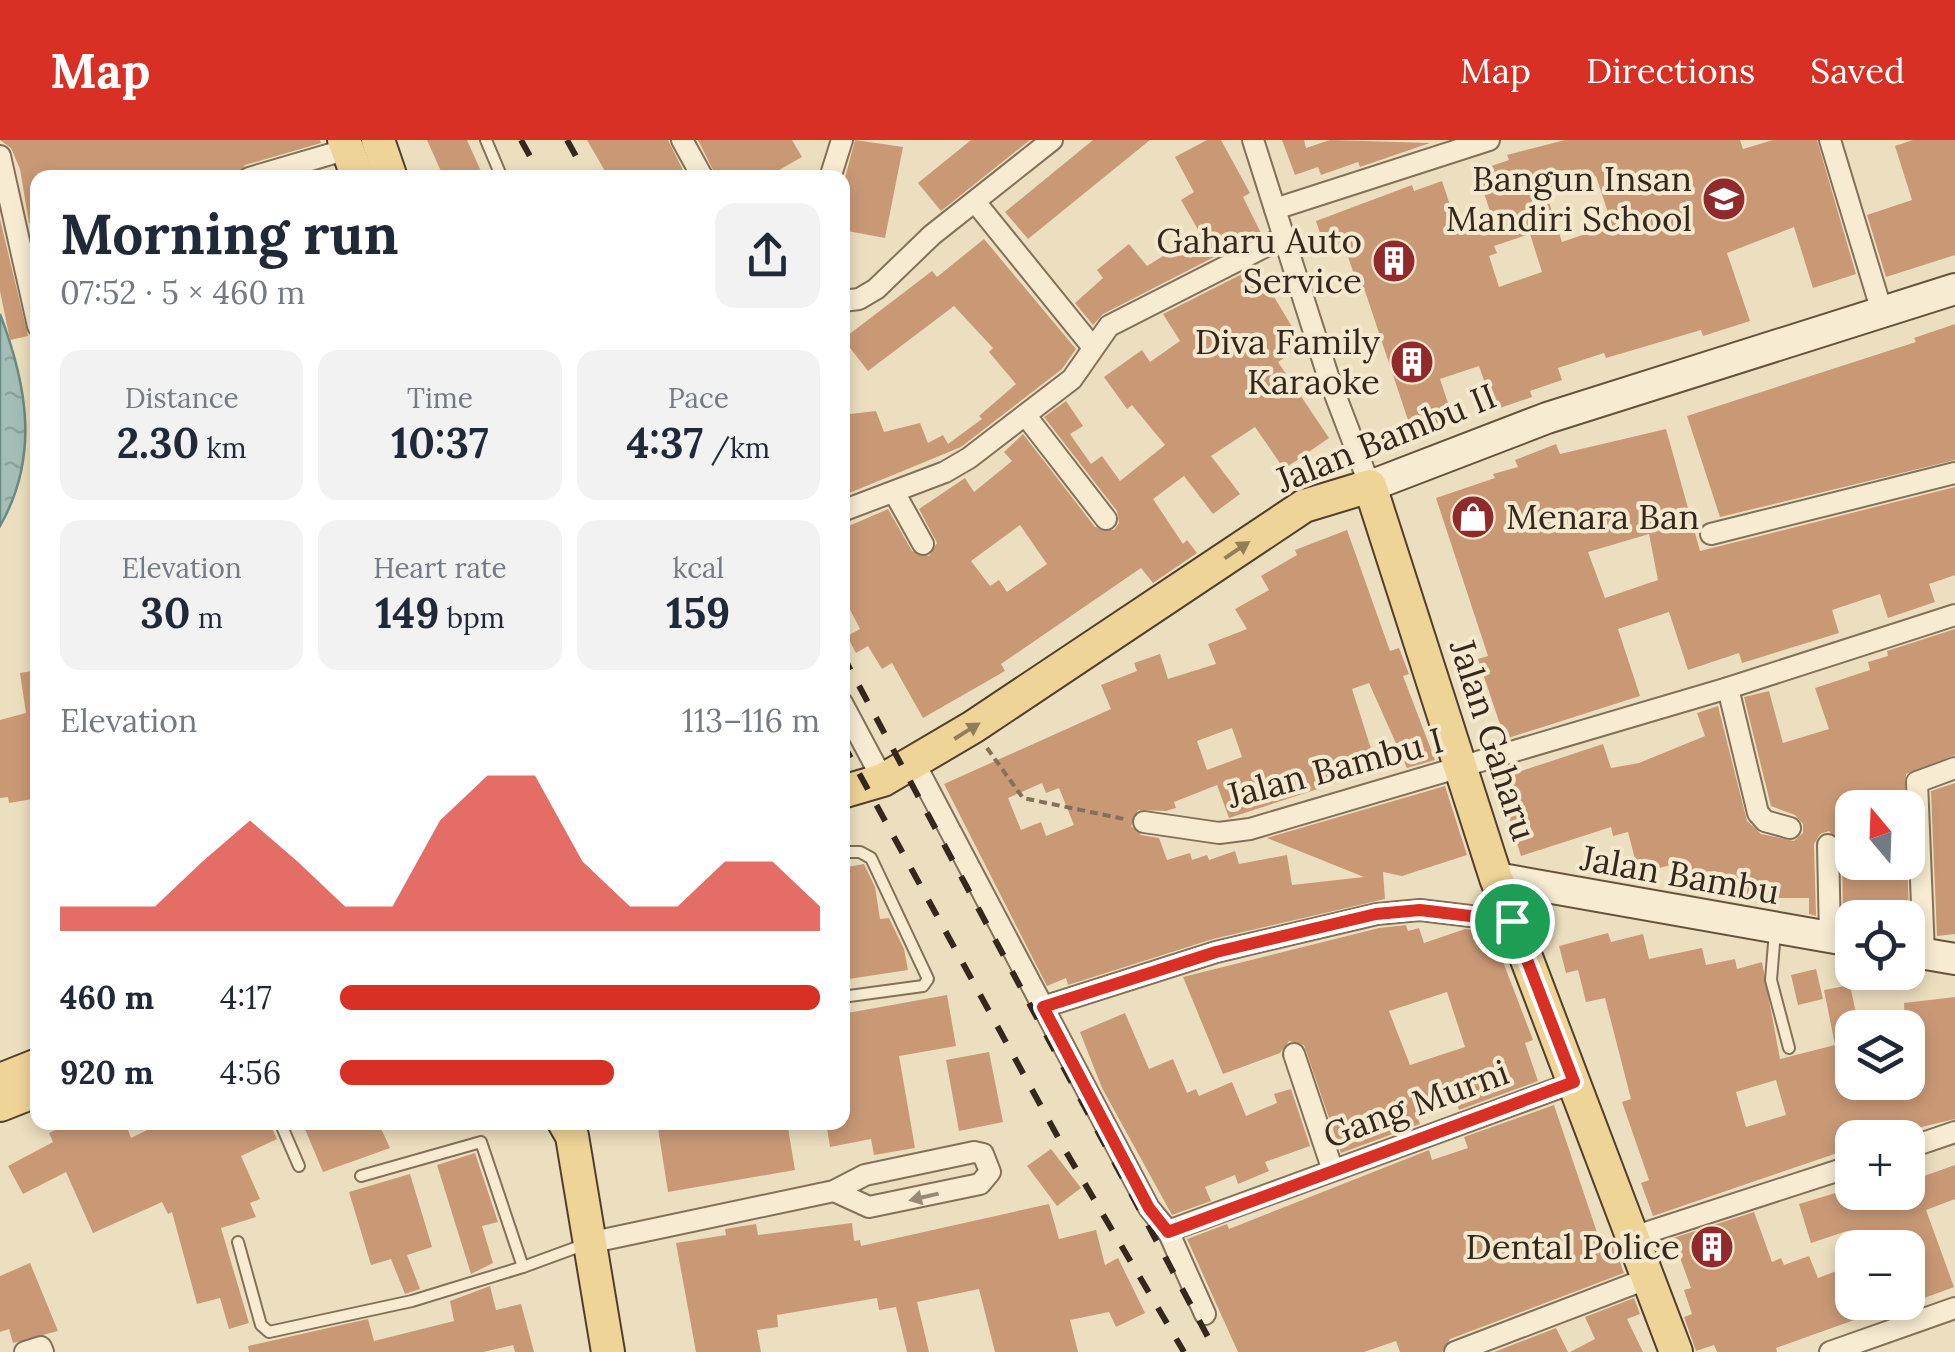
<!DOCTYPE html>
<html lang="en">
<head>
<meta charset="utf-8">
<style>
  body { margin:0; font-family:Lora,serif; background:#f2f2f3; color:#1f2937; height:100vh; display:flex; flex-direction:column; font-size:38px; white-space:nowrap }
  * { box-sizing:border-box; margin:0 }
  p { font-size:32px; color:#747a83 }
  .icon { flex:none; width:55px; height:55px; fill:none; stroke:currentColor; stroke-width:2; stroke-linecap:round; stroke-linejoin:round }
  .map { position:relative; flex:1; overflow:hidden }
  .drawer { position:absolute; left:30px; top:30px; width:820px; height:960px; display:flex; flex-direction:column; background:#fff; border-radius:20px; box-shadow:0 5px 15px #0003 }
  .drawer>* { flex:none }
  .needle { width:65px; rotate:341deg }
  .controls { position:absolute; left:1835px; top:650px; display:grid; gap:20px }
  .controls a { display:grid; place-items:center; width:90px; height:90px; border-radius:20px; background:#fff; box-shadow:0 5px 15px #0003; font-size:50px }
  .pin { position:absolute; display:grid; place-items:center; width:85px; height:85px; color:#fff; margin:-42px; border:5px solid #fff; border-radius:50%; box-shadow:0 2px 10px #0007 }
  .round { display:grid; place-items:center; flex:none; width:105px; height:105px; border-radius:20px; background:#f2f2f3 }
  .overview { display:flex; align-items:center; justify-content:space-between; height:170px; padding:0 30px }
  h1 { font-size:55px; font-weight:700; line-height:75px }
  .figures { display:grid; grid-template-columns:repeat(3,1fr); gap:15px; height:170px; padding:10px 30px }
  .figures div { display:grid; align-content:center; border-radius:20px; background:#f2f2f3; text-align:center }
  .figures b { font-size:42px; font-weight:700 }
  .figures small { font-size:28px; font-weight:400 }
  .figures p { font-size:28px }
  .chart { height:280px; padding:20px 30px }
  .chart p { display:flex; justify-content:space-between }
  .chart svg { width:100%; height:180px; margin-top:10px; fill:#d93025; opacity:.7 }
  ul { padding:0 30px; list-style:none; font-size:32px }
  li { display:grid; grid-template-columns:160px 120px 1fr; align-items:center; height:75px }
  li i { height:25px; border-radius:12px; background:#d93025 }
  header { display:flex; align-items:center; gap:60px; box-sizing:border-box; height:140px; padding:0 50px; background:#d93025; color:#fff }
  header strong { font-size:48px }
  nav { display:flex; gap:55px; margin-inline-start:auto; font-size:35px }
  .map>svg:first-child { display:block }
</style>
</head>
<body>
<header>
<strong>Map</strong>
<nav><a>Map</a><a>Directions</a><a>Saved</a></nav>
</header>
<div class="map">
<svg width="1955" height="1212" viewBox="0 0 1955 1212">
  <defs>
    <pattern id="water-ripples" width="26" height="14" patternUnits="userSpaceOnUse" patternTransform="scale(2.5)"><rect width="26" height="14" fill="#a2beb6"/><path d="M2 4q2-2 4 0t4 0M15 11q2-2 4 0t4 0" fill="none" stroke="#8ca39c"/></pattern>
  </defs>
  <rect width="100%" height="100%" fill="#ecdfbf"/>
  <!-- water -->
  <path fill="url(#water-ripples)" stroke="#6a8b83" stroke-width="2.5" d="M0,174C27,245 40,316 0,386Z"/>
  <!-- building -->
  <g fill="#c99976" fill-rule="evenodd">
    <path d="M0,0H320L321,3L245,25L236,38H38V83H29L20,29L11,8Z"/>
    <path d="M427,0H467L484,38H444Z"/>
    <path d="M587,0H668L687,38H609Z"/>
    <path d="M698,0H792L802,17L765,38H717Z"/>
    <path d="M855,0L903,7L885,98L842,90V49Z"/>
    <path d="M971,0H1030L941,71L918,43Z"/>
    <path d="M1093,0H1150L1028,99L1005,72Z"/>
    <path d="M1207,0H1221L1250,53L1243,57L1261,93L1103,174L1093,185L1075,163L1103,138L1097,130L1129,104L1147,126L1200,93L1181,60L1194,52L1175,17Z"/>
    <path d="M1282,0H1304L1306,8L1330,0L1430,3L1360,27L1358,22L1321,35L1318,27L1295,35Z"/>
    <path d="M1565,0H1740L1743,9L1773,0H1817L1856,134L1813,148L1794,87L1727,113L1750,181L1703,196L1701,190L1606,218L1604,213L1558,228L1562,240L1530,251L1532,257L1494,270L1479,226L1440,239L1453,278L1412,292L1365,151L1360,152L1345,108L1327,114L1316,81L1412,45L1414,51L1442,41L1460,95L1494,84L1477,31L1509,20L1507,15ZM1596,36L1612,85L1562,102L1546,53ZM1530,94L1542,132L1499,147L1489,116L1497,113L1494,106Z"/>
    <path d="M1913,0H1955V115L1886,137L1867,75L1912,60L1895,6Z"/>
    <path d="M0,79L28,196L10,200L0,151Z"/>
    <path d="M984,99L1076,209L1062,229L961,307L842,356V275L876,271L884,292L920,283L928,303L943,295L948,304L982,279L979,276L1016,244L989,212L993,208L954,166L868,231L843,199L932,131L937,137Z"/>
    <path d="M1256,127L1303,205L1278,222L1329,298L1284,329L1255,287L1211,316L1240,354L1213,374L1184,336L1153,359L1183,404L1187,400L1197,413L1153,443L1141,428L1001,524L1005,531L923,578L892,523L882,529L868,506L856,513L847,496L860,489L842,454V389L888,369L912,411L929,416L937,403L919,369L965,338L974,352L1012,321L1004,312L1023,294L1095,387L1114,390L1119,383L1117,371L1044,277L1066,261L1083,286L1070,294L1091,324L1102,316L1120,341L1165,305L1132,265L1127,269L1104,237L1142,210L1150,222L1180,201L1163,174ZM1020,385L1047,424L1007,452L999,440L990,446L971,421Z"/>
    <path d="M1955,184V320L1720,377L1687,276L1916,202L1914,198Z"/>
    <path d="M1666,289L1700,411L1955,347V435L1929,444L1935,462L1888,478L1880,454L1832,470L1839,493L1742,523L1739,513L1688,530L1669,472L1618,489L1640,556L1505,599L1478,519L1488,516L1436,358L1495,338L1493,334L1518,327L1515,320L1556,304L1560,314ZM1649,394L1658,440L1605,458L1588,412Z"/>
    <path d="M1347,390L1390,511L1399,508L1409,534L1403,536L1435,620L1407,628L1369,543L1352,549L1374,618L1333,634L1336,643L1229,678L1217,645L1174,662L1176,668L1166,671L1138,670L1131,686L1141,695L1159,698L1167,720L1190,713L1192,720L1207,715L1209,720L1235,711L1239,724L1287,715L1292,745L1364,737L1267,698L1445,646L1467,715L1402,736L1383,732L1385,759L1213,799L1068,845L1066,838L1047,846L944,644L1111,569L1101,545L1137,531L1134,523L1160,514L1168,539L1216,524L1208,504L1247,489L1235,469L1269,450L1261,436L1297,415L1295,410ZM1232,588L1242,617L1207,630L1197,601ZM1042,643L1046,653L1059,648L1074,685L1046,696L1041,682L1021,690L1008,658Z"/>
    <path d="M1955,489V615L1906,634L1904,668H1852V722H1907L1909,772L1843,780L1842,704L1829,691L1820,694L1814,704L1816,776L1809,774V758H1718L1716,741L1683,748L1677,723L1639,734L1628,692L1613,696L1611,687L1521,716L1497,639L1603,604L1611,628L1639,623L1705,596L1697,573L1718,566L1747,681L1761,694L1794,701L1803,693V684L1795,675L1771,666L1744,557L1769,551L1783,603L1829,589L1815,548L1870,530L1868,522L1888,516L1887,511Z"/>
    <path d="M38,530V658L9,663L8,657L0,658V580L26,573L20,533Z"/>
    <path d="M1955,643V794L1937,796L1931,651Z"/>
    <path d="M864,724L875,747L880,779L889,778L904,809L908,830L842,840V728Z"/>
    <path d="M1406,785L1408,791L1419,788L1424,803L1465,789L1492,793L1533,900L1525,903L1538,941L1459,970L1457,964L1418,978L1420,984L1341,1013L1304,905L1289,901L1280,913L1223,934L1183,837L1379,788ZM1447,852L1465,907L1410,925L1389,871Z"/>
    <path d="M1608,793L1611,802L1643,794L1649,819L1702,808L1706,825L1735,819L1737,829L1762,822L1780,919L1835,905L1824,850L1850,845L1859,888H1852V942H1908L1904,863L1955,857V979L1875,998H1852V1008L1653,1076L1641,1043L1649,1040L1622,962L1631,959L1605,858L1586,862L1578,830L1566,833L1559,806ZM1776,940L1786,975L1746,987L1736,952Z"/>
    <path d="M1816,829L1823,859L1798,865L1791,835Z"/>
    <path d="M947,855L956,906L899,916L915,1008L874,1015L871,999L830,1007L826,982H842V874Z"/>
    <path d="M1125,873L1149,929L1173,919L1187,953L1196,949L1199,956L1232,942L1246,976L1277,963L1274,954L1291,949L1310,1006L1265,1022L1269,1031L1238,1044L1235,1035L1205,1047L1211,1061L1172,1075L1102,948L1080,892Z"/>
    <path d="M989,912L1003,982L959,991L946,920Z"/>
    <path d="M1554,965L1603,1110L1614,1106L1624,1133L1450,1199L1442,1212H1400L1396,1201L1364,1212H1238L1187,1099L1227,1084L1229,1089L1429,1010L1432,1020L1468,1008L1464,997Z"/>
    <path d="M72,982H125L131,998L163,982H269L277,999L241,1016L260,1059L250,1063L256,1077L221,1088L249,1183L229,1189L220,1158L197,1164L172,1072L168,1074L162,1062L93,1093L66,1032L23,1054L8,1026L53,1002L49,993Z"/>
    <path d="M302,982H378L390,1008L323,1032Z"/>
    <path d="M657,982H787L795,1030L668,1052Z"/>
    <path d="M1051,1009L1081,1048L1057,1066L1027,1026Z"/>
    <path d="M475,1013L498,1082L482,1086L493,1123L471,1134L437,1025Z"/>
    <path d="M1918,1019L1924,1036L1955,1025V1059L1926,1070L1954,1147L1908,1164V1108H1852L1847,1091L1811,1103L1799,1064L1852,1048V1052H1908V1021Z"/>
    <path d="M410,1034L432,1107L407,1115L420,1149L405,1154L391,1119L371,1125L349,1052Z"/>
    <path d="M1049,1064L1059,1099L1096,1090L1105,1125L1118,1118L1145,1173L1116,1187L1109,1172L1070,1180L1078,1212H995L979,1149L917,1162L929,1212H907L896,1167L879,1170L877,1158L777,1175L778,1187L757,1190L761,1212H696L676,1103L726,1095L725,1089L756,1084L758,1095L852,1083L854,1101L860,1100L861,1106Z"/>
    <path d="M1754,1072L1772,1122L1781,1118L1784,1125L1809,1116L1818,1138L1852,1125V1162L1899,1164L1776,1208L1777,1212H1717L1714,1205L1696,1211L1684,1177L1692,1174L1684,1150L1691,1148L1673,1098Z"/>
    <path d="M30,1123L58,1191L13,1203L9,1189L0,1192V1136Z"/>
    <path d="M490,1146L496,1170L521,1164L534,1212H515L513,1205L483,1212H249L248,1206L368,1179L374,1201L454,1181L450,1161Z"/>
    <path d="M1634,1158L1640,1174L1627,1179L1643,1212H1570L1595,1199L1585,1177Z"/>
    <path d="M1556,1188L1568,1212H1494Z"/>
  </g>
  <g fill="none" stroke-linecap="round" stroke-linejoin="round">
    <defs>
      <g id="lane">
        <path d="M486,0L502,38"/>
        <path d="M842,712H860L871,718L928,839L923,846L842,857"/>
        <path d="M1775,791L1771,840L1789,908"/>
        <path d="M280,982L299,1026"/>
        <path d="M361,1036L481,1002L523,1127L583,1105"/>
        <path d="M238,1102L261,1185L269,1192L412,1161L523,1127"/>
      </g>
      <g id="street">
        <path d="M682,0L703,38"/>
        <path d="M1253,0L1328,236L1370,346"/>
        <path d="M1830,0L1882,172"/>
        <path d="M0,16L38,186"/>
        <path d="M249,38L348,9"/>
        <path d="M830,38L842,0"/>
        <path d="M976,63L1091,205"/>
        <path d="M1275,69L1489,0"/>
        <path d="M842,161L859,159L876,149L932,95L1052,0"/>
        <path d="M1026,276L1106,379"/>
        <path d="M894,352L923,404"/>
        <path d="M842,371L945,332L969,318L1072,239L1109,186L1284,97"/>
        <path d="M1711,394L1955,333"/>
        <path d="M1728,548L1758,673L1765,681L1790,688"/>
        <path d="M842,563L883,640"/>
        <path d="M914,622L1149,1068L1168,1091L1205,1174"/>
        <path d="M1144,682L1219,693L1250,689L1728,548L1955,475"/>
        <path d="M1828,705L1830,797"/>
        <path d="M1924,814L1917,642L1955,628"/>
        <path d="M1043,867L1216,812L1377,774L1420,770L1512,781"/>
        <path d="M1294,914L1332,1028"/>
        <path d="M1908,1008L1955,992"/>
        <path d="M1168,1091L1575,942"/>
        <path d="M1633,1097L1852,1026"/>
        <path d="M593,1102L834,1051L865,1035L974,1012L983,1014L990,1032L980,1044L869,1067L834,1051"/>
        <path d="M25,1212L41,1207L43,1212"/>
        <path d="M1455,1212L1649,1138"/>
        <path d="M1830,1212L1955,1168"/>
      </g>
      <g id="secondary">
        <path d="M1370,346L1547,278L1955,149"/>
        <path d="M1496,738L1852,801"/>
        <path d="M1908,811L1955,819"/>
      </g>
      <g id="primary">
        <path d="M344,0L358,38"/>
        <path d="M378,0L391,38"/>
        <path d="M842,652L883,640L973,587L1304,366L1370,346L1496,738L1676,1212"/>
        <path d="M0,940L38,925"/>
        <path d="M0,965L38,950"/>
        <path d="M564,982L572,996L608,1212"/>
      </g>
    </defs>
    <!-- lane casing -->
    <use href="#lane" stroke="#847058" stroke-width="14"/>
    <!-- street casing -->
    <use href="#street" stroke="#847058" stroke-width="24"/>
    <!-- secondary casing -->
    <use href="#secondary" stroke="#66513c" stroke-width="34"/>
    <!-- primary casing -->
    <use href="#primary" stroke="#523e2d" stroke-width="36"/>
    <!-- path -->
    <path stroke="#847058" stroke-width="4" stroke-dasharray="8 5" stroke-linecap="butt" d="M987,608L1023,658L1124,679"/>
    <!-- lane -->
    <use href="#lane" stroke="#f7ecd2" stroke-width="10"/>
    <!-- street -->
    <use href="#street" stroke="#f7ecd2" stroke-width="20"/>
    <!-- secondary -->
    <use href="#secondary" stroke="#f7ecd2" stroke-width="30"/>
    <!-- primary -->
    <use href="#primary" stroke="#efd497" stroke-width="32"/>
    <!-- rail -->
    <g stroke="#34281c" stroke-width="6" stroke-dasharray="18 18" stroke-linecap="butt">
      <path d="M521,0L542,38"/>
      <path d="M567,0L588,38"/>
      <path d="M842,514L1216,1212"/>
      <path d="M842,602L1065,1010L1184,1212"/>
    </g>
  </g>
  <!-- one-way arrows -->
  <defs><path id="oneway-solid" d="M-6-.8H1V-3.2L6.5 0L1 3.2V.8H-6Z" transform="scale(2.5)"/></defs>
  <g fill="#927e5a">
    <use href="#oneway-solid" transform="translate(1237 410) rotate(-34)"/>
    <use href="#oneway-solid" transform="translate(967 591) rotate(-32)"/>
  </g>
  <use fill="#968a77" href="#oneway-solid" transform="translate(924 1057) rotate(167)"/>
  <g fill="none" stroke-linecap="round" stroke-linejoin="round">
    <defs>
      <path id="route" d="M1420,770L1512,781L1574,942L1168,1092L1149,1068L1043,867L1216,812L1376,774Z"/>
    </defs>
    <!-- route casing -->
    <use href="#route" stroke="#fff" stroke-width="20"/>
    <!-- route -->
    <use href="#route" stroke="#d93025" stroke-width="12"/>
  </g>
  <!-- icons -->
  <defs>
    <symbol id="school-disc" viewBox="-11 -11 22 22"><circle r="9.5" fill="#912a2b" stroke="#f4e9cf"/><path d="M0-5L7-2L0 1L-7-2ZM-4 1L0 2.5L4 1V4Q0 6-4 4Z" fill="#fff"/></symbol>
    <symbol id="building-disc" viewBox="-11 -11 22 22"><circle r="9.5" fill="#912a2b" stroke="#f4e9cf"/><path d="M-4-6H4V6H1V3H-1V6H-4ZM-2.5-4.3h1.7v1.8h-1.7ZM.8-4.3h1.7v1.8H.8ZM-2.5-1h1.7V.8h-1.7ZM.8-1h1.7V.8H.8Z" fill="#fff"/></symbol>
    <symbol id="shop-disc" viewBox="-11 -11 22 22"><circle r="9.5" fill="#912a2b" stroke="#f4e9cf"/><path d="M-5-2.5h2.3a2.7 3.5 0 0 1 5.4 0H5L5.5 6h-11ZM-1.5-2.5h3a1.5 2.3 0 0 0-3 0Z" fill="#fff"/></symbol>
  </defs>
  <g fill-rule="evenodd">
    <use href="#school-disc" x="1699" y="34" width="50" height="50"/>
    <use href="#building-disc" x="1369" y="96" width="50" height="50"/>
    <use href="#building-disc" x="1387" y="197" width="50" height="50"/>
    <use href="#shop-disc" x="1448" y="352" width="50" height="50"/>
    <use href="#building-disc" x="1687" y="1082" width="50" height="50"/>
  </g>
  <g text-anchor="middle" stroke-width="8" stroke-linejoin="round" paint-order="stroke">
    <!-- poi labels -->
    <g font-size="35" fill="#34281c" stroke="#f4e9cf" text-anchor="end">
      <text x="1692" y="51">Bangun Insan<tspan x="1692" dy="40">Mandiri School</tspan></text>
      <text x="1362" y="113">Gaharu Auto<tspan x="1362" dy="40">Service</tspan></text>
      <text x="1380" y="214">Diva Family<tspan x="1380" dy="40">Karaoke</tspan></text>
      <text x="1506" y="389" text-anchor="start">Menara Ban</text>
      <text x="1680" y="1119">Dental Police</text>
    </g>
    <!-- street labels -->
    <g font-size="35" fill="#34281c" stroke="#f4e9cf">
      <text transform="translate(1386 298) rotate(-22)" y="12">Jalan Bambu II</text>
      <text transform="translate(1493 600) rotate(72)" y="12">Jalan Gaharu</text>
      <text transform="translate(1335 628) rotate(-15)" y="12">Jalan Bambu I</text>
      <text transform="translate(1680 735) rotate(10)" y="12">Jalan Bambu</text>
      <text transform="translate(1416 964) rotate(-20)" y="12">Gang Murni</text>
    </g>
  </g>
</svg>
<div class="controls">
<a><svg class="needle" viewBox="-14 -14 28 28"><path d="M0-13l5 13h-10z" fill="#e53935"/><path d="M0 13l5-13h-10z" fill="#747a83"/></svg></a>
<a><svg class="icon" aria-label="locate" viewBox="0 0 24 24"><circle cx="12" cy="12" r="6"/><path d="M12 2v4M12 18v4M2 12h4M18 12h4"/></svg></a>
<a><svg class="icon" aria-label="layers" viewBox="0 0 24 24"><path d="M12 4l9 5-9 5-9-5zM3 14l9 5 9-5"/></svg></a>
<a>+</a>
<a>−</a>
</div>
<div class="pin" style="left:1512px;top:781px;background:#1e9e55"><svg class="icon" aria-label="arrive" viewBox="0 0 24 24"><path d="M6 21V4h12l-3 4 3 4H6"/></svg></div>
<section class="drawer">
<div class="overview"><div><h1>Morning run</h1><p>07:52 · 5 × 460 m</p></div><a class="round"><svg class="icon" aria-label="share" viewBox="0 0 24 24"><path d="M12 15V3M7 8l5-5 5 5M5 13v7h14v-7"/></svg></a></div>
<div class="figures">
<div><p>Distance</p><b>2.30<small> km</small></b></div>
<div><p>Time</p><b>10:37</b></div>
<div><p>Pace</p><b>4:37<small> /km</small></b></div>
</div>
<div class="figures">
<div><p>Elevation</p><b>30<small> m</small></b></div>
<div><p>Heart rate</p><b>149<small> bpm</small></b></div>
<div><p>kcal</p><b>159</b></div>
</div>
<div class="chart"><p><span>Elevation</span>113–116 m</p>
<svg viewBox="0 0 160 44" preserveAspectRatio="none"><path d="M0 44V38L10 38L20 38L30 27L40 17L50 27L60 38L70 38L80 17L90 6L100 6L110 27L120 38L130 38L140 27L150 27L160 38V44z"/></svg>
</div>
<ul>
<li><b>460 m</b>4:17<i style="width:100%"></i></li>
<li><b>920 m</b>4:56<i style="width:57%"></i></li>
</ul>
</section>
</div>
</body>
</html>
